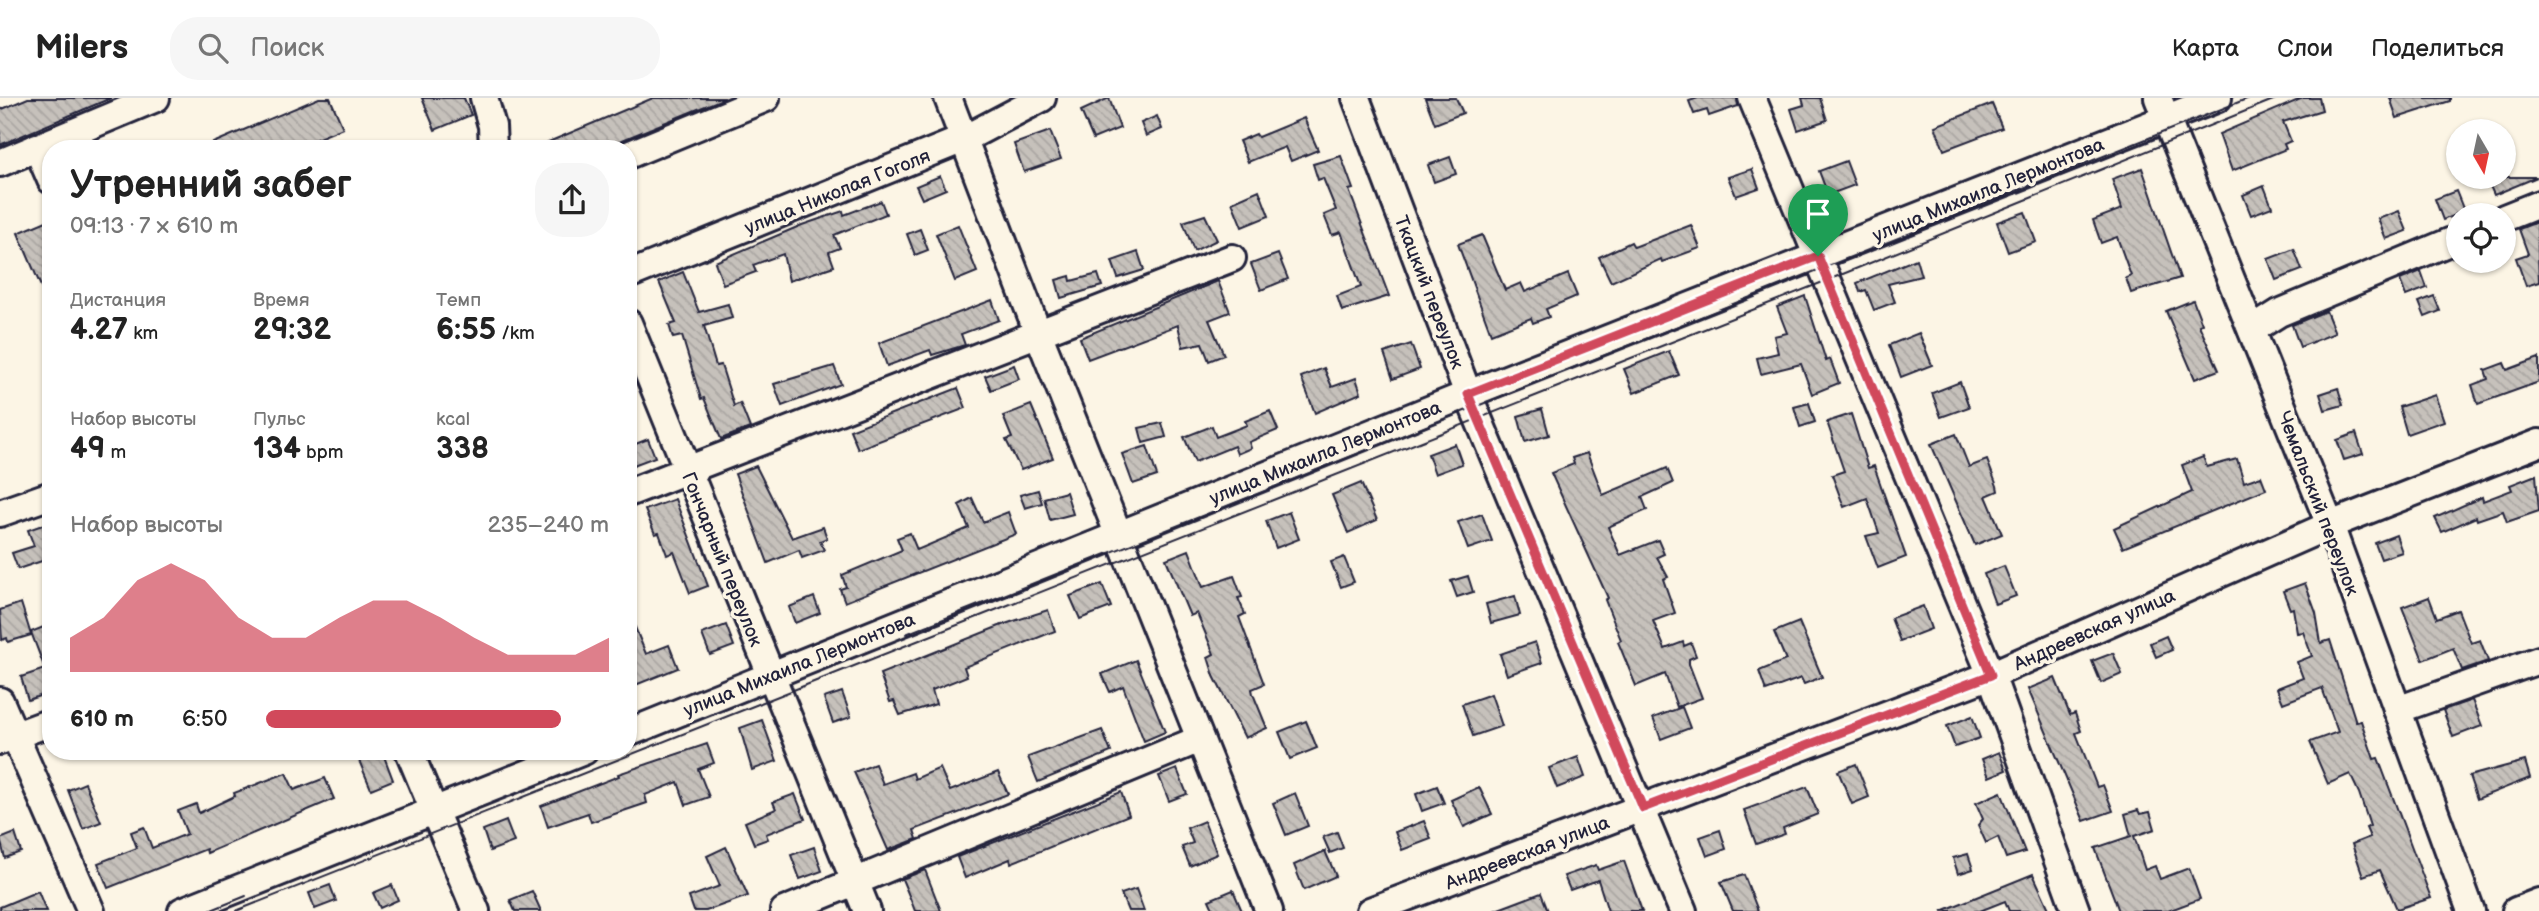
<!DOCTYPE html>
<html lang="ru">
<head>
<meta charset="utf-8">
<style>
  body { margin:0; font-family:"Balsamiq Sans",sans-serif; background:#f6f6f6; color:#222; height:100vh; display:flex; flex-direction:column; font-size:26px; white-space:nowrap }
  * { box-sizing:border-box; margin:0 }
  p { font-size:23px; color:#767676 }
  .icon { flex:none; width:38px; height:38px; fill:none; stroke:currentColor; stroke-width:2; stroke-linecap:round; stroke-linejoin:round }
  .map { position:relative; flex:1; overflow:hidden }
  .panel { position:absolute; left:42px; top:42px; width:595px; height:620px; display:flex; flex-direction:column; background:#fff; border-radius:28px; box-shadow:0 2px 5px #0004 }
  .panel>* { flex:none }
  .needle { width:46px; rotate:171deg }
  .tools { position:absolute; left:2446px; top:21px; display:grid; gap:14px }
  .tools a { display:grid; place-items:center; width:70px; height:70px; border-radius:50%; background:#fff; box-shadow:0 2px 5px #0004; font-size:35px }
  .pin { position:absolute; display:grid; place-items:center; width:60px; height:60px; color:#fff; margin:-72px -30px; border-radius:50% 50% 50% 0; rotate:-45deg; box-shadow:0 0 7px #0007 }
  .pin .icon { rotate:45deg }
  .round { display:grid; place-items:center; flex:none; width:74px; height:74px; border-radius:28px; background:#f6f6f6 }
  .headline { display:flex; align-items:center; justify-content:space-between; height:119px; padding:0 28px }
  h1 { font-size:38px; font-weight:800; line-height:52px }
  .metrics { display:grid; grid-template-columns:repeat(3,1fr); gap:10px; height:119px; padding:7px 28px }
  .metrics div { display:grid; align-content:center }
  .metrics b { font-size:30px; font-weight:800 }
  .metrics small { font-size:19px; font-weight:400 }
  .metrics p { font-size:19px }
  .chart { height:196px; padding:14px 28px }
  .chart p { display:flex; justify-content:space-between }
  .chart svg { width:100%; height:126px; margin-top:7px; fill:#d1495b; opacity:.7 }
  ul { padding:0 28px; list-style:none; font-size:23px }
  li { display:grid; grid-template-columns:112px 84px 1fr; align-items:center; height:52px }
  li i { height:18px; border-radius:9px; background:#d1495b }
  header { display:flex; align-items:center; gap:42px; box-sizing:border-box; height:98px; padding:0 35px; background:#fff; border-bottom:2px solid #e0e0e0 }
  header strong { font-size:33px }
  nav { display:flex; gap:38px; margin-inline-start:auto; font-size:24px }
  .search { width:490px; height:63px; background:#f6f6f6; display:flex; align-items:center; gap:18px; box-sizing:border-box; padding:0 24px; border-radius:28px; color:#767676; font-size:26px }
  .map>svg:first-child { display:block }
</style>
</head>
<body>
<header>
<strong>Milers</strong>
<div class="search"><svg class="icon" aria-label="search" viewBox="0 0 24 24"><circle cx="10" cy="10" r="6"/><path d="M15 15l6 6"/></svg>Поиск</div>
<nav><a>Карта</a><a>Слои</a><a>Поделиться</a></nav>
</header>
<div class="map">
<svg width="2539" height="813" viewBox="0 0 2539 813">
  <defs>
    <pattern id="building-back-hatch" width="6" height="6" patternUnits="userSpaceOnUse" patternTransform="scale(1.75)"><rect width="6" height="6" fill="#c6c1bb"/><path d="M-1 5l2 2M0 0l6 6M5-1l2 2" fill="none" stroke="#aaa6a2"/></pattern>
  </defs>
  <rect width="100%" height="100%" fill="#fcf5e5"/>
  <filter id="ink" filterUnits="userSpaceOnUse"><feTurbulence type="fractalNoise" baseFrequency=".0143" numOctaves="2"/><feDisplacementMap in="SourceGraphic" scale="14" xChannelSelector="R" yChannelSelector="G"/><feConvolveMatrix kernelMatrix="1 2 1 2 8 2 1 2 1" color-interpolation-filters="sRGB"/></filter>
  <g filter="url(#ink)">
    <!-- building -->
    <g fill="url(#building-back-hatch)" stroke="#22223b" stroke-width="2">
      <path d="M28,0H111L0,47V12Z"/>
      <path d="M319,0H330L343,30L292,51H199Z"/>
      <path d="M422,0H464L471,17L435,32Z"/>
      <path d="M653,0H725L622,42L614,51H532Z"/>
      <path d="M1109,0L1120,30L1093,41L1081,13Z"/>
      <path d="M1425,0H1456L1463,15L1435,26Z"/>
      <path d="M1698,0H1737L1738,8L1709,18L1707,12L1694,16L1689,3Z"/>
      <path d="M1802,0H1820L1827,22L1798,32L1791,11L1804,7Z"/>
      <path d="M2303,0H2319L2322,12L2283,24L2291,43L2284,46L2286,51L2232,73L2219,36Z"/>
      <path d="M2390,0H2450V3L2397,20Z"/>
      <path d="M1992,6L2002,30L1944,52L1935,28Z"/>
      <path d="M1157,18L1162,31L1146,38L1141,25Z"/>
      <path d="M1304,20L1318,52L1291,63L1285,49L1248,64L1239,43L1256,36L1258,39Z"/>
      <path d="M1050,33L1061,61L1024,74L1014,46Z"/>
      <path d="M1341,58L1353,91L1349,92L1389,198L1342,213L1337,198L1361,189L1341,134L1332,137L1324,117L1336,112L1323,80L1318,82L1313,66Z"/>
      <path d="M1450,59L1456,76L1434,84L1428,67Z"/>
      <path d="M1846,63L1855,87L1828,97L1819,73Z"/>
      <path d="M2142,70L2180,180L2131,195L2126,180L2131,178L2117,139L2101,145L2093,122L2122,111L2112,81Z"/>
      <path d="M1752,71L1759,90L1736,98L1728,79Z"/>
      <path d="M940,78L946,91L922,101L916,88Z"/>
      <path d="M2486,79H2537L2494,97Z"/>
      <path d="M2264,88L2272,109L2251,117L2243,97Z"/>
      <path d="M1259,92L1269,118L1242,129L1232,104Z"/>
      <path d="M2456,93L2464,113L2443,122L2435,101Z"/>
      <path d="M881,103L886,116L834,137L840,150L829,154L834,168L789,183L783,156L753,167L756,174L723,186L715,164L802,127L843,113L844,117Z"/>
      <path d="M2399,113L2407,133L2386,141L2378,121Z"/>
      <path d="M2025,114L2036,144L2008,154L1997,124Z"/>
      <path d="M1205,117L1217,142L1194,153L1183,124Z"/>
      <path d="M51,121V212L18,135Z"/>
      <path d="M2537,124L2539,184L2526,188L2516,160L2528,156L2519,131Z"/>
      <path d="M958,127L977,174L955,183L936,136Z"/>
      <path d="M1691,127L1700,150L1662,164L1661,161L1611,184L1599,159L1631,144L1634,149Z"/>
      <path d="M920,131L928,152L915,157L907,136Z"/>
      <path d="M1482,137L1505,192L1521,185L1525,194L1568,176L1577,198L1546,211L1549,219L1533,225L1531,220L1491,236L1458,146Z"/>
      <path d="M2294,151L2302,172L2276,182L2268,161Z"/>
      <path d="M1138,154L1144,172L1118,180L1112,163Z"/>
      <path d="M1278,156L1288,181L1261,192L1251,166Z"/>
      <path d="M1916,161L1921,178L1888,186L1895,204L1874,212L1866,192L1860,194L1857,185Z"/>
      <path d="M2421,173L2427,190L2406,198L2400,182Z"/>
      <path d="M683,174L699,214L728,206L732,220L704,228L716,268L721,267L734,308L740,305L750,330L721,341L704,300L701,301L682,238L673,240L669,227L676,225L659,184Z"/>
      <path d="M1098,176L1102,188L1061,200L1056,182L1070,178L1071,183Z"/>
      <path d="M1218,183L1230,214L1209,222L1224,257L1209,263L1202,245L1183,249L1178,227L1088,261L1080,240Z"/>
      <path d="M1805,198L1826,263L1830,261L1839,285L1812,296L1801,266L1761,276L1757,260L1778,255L1774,238L1787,235L1777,209Z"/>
      <path d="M2434,198L2440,213L2425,219L2419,204Z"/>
      <path d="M992,202L999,222L961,236L965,247L932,257L930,252L887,268L879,245Z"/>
      <path d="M2193,202L2202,226L2199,227L2219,272L2195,281L2166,213Z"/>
      <path d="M2326,213L2335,235L2300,249L2292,227Z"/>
      <path d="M1919,235L1932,267L1901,279L1889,247Z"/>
      <path d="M1411,246L1420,271L1393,281L1384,255Z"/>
      <path d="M1669,253L1679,277L1634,295L1624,271Z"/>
      <path d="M2539,260V284L2478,306L2472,287L2488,281L2485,272L2504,265L2507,272Z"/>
      <path d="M1014,267L1019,281L991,292L985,278Z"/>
      <path d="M834,268L841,286L782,308L774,286Z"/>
      <path d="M1324,270L1332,289L1356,280L1361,295L1315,315L1301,279Z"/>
      <path d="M1960,284L1969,309L1941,319L1932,295Z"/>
      <path d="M958,290L966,310L858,351L850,332Z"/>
      <path d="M2338,290L2343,307L2325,312L2320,296Z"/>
      <path d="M2435,297L2444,323L2407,336L2399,309Z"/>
      <path d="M1809,305L1815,324L1800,329L1794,309Z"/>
      <path d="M1031,307L1053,360L1021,372L1006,342L1012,340L1003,318Z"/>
      <path d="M1542,311L1549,337L1525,344L1518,318Z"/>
      <path d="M1270,313L1278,332L1249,344L1251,350L1237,356L1234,348L1195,364L1184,339L1212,328L1216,339L1247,327L1245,323Z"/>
      <path d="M1851,316L1868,370L1874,368L1906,459L1878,470L1866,438L1879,435L1867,400L1844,409L1832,377L1844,373L1827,324Z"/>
      <path d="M1162,325L1166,339L1143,345L1139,330Z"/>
      <path d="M2356,335L2363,356L2344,362L2337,342Z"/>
      <path d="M1956,336L1969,369L1987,362L1997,388L1998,393L1986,398L2002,436L1975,447L1931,346Z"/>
      <path d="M648,341L655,359L628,369V349Z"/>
      <path d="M1455,346L1462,366L1435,376L1428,356Z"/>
      <path d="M1147,348L1157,378L1133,386L1122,356Z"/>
      <path d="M1587,355L1603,397L1667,370L1673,385L1642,399L1647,412L1608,429L1620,457L1658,442L1664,456L1657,459L1668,479L1663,481L1675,515L1653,523L1665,551L1683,544L1684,548L1691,545L1696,558L1689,561V566L1702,600L1677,609L1665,576L1636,588L1618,544L1621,542L1605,502L1608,500L1551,375L1574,366L1572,360Z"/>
      <path d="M2203,359L2207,369L2237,361L2244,384L2261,378L2266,391L2123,450L2114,430L2192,394L2182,367Z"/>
      <path d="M756,368L792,440L823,429L827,440L820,443L824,452L802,460L799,452L768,465L735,376Z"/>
      <path d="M2536,377L2539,413L2507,424L2503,413L2477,422L2476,419L2442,434L2435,420L2482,399L2483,403L2512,392L2510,387Z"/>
      <path d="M1361,385L1377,422L1348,435L1332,397Z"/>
      <path d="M1038,392L1042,405L1025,410L1020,397Z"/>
      <path d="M1066,394L1073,416L1050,422L1044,400Z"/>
      <path d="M972,400L983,424L1008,414L1016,436L845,504L840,491L846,489L842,477L902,452L897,440L910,435L917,452L969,430L959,407Z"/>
      <path d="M675,401L708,488L690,495L674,454L667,457L659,435L655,436L645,412Z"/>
      <path d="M1289,414L1299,441L1276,450L1266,423Z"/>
      <path d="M1482,416L1492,443L1468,451L1458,424Z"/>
      <path d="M51,424V460L18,471L12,455L34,448L28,432Z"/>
      <path d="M2396,437L2402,454L2381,461L2375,445Z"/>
      <path d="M1189,452L1203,489L1234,478L1242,499L1238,500L1245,516L1239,519L1264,586L1252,591L1253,596L1267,630L1245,640L1214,578L1208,559L1214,556L1197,515L1190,518L1166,461Z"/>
      <path d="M1344,459L1354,484L1341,489L1331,464Z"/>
      <path d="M2004,468L2016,498L1995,506L1984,476Z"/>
      <path d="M1468,478L1473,494L1457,499L1451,483Z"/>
      <path d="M2305,485L2316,515L2321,545L2330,542L2356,624L2361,623L2374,661L2378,660L2431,800L2397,811L2380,772L2363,778L2352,746L2370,739L2366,730L2370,728L2359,695L2350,676L2328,686L2310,644L2338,634L2322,590L2283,605L2277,590L2303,580L2297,564L2312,558L2303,534L2297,535L2293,510L2290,511L2283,493Z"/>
      <path d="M1102,486L1111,509L1080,521L1070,498Z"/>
      <path d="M1515,498L1520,517L1491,525L1486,506Z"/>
      <path d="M814,499L820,515L795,525L789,509Z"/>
      <path d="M2429,499L2437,520L2458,512L2471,545L2480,542L2488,563L2462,572L2453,550L2423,562L2402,509Z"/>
      <path d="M21,505L31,537L8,544L7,540L2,542L0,512Z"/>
      <path d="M1923,508L1931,531L1900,543L1891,520Z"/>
      <path d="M1048,512L1055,533L964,569L967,578L932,592L936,606L900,617L894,603L890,604L880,576L1002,527Z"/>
      <path d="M629,515L646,556L669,547L678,570L628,590Z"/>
      <path d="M1799,524L1822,579L1804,586L1801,580L1766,593L1759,573L1786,562L1774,534Z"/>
      <path d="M51,526V594L28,602L21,579L45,571L31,534Z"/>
      <path d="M726,527L734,548L710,557L702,536Z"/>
      <path d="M2166,538L2172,552L2156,559L2150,545Z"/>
      <path d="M1535,544L1542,565L1507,577L1500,556Z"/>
      <path d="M2113,555L2122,576L2101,585L2092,563Z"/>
      <path d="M1136,562L1165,634L1144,643L1123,588L1110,594L1102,576Z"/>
      <path d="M2055,580L2070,617L2075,615L2081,633L2076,635L2097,689L2103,687L2113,713L2084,723L2028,591Z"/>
      <path d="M842,594L851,619L833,625L824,600Z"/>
      <path d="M1491,596L1502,628L1473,638L1462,606Z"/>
      <path d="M2472,602L2482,628L2453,639L2443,612Z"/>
      <path d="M1682,609L1690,630L1661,641L1653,620Z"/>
      <path d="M1972,618L1980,640L1955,649L1947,628Z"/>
      <path d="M762,622L777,663L752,672L740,630Z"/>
      <path d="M1306,623L1317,650L1290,661L1279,634Z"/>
      <path d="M1102,632L1111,654L1038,684L1028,659Z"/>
      <path d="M707,646L714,665L698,671L709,699L686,707L678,684L645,697L647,705L591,724L588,715L548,729L541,708L619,678L618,676Z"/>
      <path d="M355,653H382L393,682L371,691Z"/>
      <path d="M1999,654L2006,672L1989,679L1982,661Z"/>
      <path d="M1578,659L1585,679L1557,690L1549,670Z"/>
      <path d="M2525,663L2530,680L2477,701L2469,678Z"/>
      <path d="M875,666L883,686L913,675L915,681L940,670L950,693L998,674L1008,696L914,732L917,741L888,752L854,674Z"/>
      <path d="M1856,666L1869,699L1852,706L1838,673Z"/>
      <path d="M1177,671L1187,696L1169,703L1159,678Z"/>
      <path d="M286,675L294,692L325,680L334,701L207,755L206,751L108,790L98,765L137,750L131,734L144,729L152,750L187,736L178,713L196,706L199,715L235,698L234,695Z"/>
      <path d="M85,685L101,724L83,731L68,692Z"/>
      <path d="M1437,688L1444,705L1422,713L1416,696Z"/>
      <path d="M1479,689L1492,716L1464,729L1451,702Z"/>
      <path d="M1807,689L1818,716L1783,730L1785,736L1756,746L1744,712Z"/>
      <path d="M1121,694L1129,717L1011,765L1010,761L965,780L957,759Z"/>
      <path d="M2001,694L2025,754L2006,760L1998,739L1986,745L1978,727L1983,721L1976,705Z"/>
      <path d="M1295,695L1308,728L1286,737L1273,705Z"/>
      <path d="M795,696L805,721L766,736L768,741L754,746L745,724L776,711L773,704Z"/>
      <path d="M2138,712L2140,716L2150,714L2155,731L2134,738L2145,772L2155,768L2160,781L2189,770L2200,801L2168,813H2119L2095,750L2131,738L2125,716Z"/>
      <path d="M506,723L514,744L490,753L483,732Z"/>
      <path d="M1204,723L1217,756L1190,768L1182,749L1193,745L1187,730Z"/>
      <path d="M1424,723L1431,741L1402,752L1395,734Z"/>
      <path d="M1720,732L1726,751L1707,758L1700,739Z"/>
      <path d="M1337,734L1343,750L1330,755L1323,739Z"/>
      <path d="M15,735L21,754L5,760L0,741Z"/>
      <path d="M726,749L748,798L706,813H694L689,799L720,788L707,758Z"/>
      <path d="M814,749L822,773L800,781L791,757Z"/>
      <path d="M1325,753L1336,778L1304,792L1294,767Z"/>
      <path d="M1968,756L1973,771L1958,776L1953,760Z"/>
      <path d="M1624,763L1642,813H1608L1598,782L1570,792L1564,778L1596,767L1598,772Z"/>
      <path d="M925,772L941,813H915L910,800L902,781Z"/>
      <path d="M2033,776L2050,813H2009L2005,803L1980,813H1942Z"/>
      <path d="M1744,777L1758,813H1733L1721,784Z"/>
      <path d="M330,787L336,803L315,811L309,795Z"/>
      <path d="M392,787L398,802L380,810L373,795Z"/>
      <path d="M1136,791L1144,813H1128L1121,796Z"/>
      <path d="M1233,792L1242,813H1214L1209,802Z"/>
      <path d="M38,793L46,813H0V809Z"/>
      <path d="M532,793L541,813H515L510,802Z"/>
      <path d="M1541,795L1548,813H1497L1496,812Z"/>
    </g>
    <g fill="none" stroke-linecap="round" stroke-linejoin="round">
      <defs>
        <g id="minor">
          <path d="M484,0L492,28L493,51"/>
          <path d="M948,0L1038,235L1269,813"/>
          <path d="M1356,0L1468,296L1683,813"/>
          <path d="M1752,0L1991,577L2076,813"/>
          <path d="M2158,0L2330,427L2471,813"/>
          <path d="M37,49L51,82"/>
          <path d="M628,57L766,0"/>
          <path d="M0,65L156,0"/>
          <path d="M2504,120L2539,106"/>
          <path d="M628,177L966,40L1042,0"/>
          <path d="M628,225L867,813"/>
          <path d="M2252,232L2279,215L2459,140"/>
          <path d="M628,395L1232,160"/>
          <path d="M0,415L51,397"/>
          <path d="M0,603L91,813"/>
          <path d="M2397,612L2539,562"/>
          <path d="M628,635L1468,296L2218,0"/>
          <path d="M0,643L51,624"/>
          <path d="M409,653L476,813"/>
          <path d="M182,813L584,653"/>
          <path d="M784,813L1200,641"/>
          <path d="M1370,813L1991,577L2330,427L2539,345"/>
          <path d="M2516,813L2539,804"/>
        </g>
      </defs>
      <!-- minor casing -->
      <use href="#minor" stroke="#22223b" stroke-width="32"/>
      <!-- minor -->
      <use href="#minor" stroke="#fcf5e5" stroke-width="26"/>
      <!-- tram -->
      <g stroke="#22223b" stroke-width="2">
        <path d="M906,536L2249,0"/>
        <path d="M209,813L246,798"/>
        <path d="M236,813L1828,182L2278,0"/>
      </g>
    </g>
  </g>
  <g fill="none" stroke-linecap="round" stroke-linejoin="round" filter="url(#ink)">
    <defs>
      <path id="route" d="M1818,158L1991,577L1643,710L1468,296Z"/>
    </defs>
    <!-- route casing -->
    <use href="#route" stroke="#fff" stroke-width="14"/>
    <!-- route -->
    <use href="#route" stroke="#d1495b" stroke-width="9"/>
  </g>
  <g text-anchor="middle" stroke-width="7" stroke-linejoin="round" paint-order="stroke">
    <!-- street labels -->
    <g font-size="19" fill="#22223b" stroke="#fcf5e5">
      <text transform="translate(1988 91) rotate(-22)" y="7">улица Михаила Лермонтова</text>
      <text transform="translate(837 93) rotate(-22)" y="7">улица Николая Гоголя</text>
      <text transform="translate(1430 194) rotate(69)" y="7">Ткацкий переулок</text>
      <text transform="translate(1325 354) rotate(-22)" y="7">улица Михаила Лермонтова</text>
      <text transform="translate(2319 405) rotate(69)" y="7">Чемальский переулок</text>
      <text transform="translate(723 461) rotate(68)" y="7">Гончарный переулок</text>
      <text transform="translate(2094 531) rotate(-24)" y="7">Андреевская улица</text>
      <text transform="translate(799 566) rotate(-22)" y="7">улица Михаила Лермонтова</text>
      <text transform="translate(1527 754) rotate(-21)" y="7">Андреевская улица</text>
    </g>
  </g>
</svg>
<div class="tools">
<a><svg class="needle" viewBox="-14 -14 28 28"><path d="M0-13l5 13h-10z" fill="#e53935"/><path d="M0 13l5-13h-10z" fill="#767676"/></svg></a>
<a><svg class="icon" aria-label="locate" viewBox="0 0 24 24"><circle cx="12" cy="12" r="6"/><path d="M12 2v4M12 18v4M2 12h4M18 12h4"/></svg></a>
</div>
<div class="pin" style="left:1818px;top:158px;background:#1e9e55"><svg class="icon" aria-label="arrive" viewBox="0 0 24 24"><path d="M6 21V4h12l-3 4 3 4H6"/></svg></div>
<section class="panel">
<div class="headline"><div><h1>Утренний забег</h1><p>09:13 · 7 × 610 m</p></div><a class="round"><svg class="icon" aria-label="share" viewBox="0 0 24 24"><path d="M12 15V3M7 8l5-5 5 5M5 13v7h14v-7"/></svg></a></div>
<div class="metrics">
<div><p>Дистанция</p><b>4.27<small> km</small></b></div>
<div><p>Время</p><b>29:32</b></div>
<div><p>Темп</p><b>6:55<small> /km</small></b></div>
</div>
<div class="metrics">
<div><p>Набор высоты</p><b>49<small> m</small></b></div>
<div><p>Пульс</p><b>134<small> bpm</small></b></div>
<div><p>kcal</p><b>338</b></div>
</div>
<div class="chart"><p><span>Набор высоты</span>235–240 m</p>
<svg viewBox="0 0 160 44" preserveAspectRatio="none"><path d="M0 44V32L10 25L20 12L30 6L40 12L50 25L60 32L70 32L80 25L90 19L100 19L110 25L120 32L130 38L140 38L150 38L160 32V44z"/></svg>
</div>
<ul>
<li><b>610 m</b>6:50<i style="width:86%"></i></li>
</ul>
</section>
</div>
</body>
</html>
